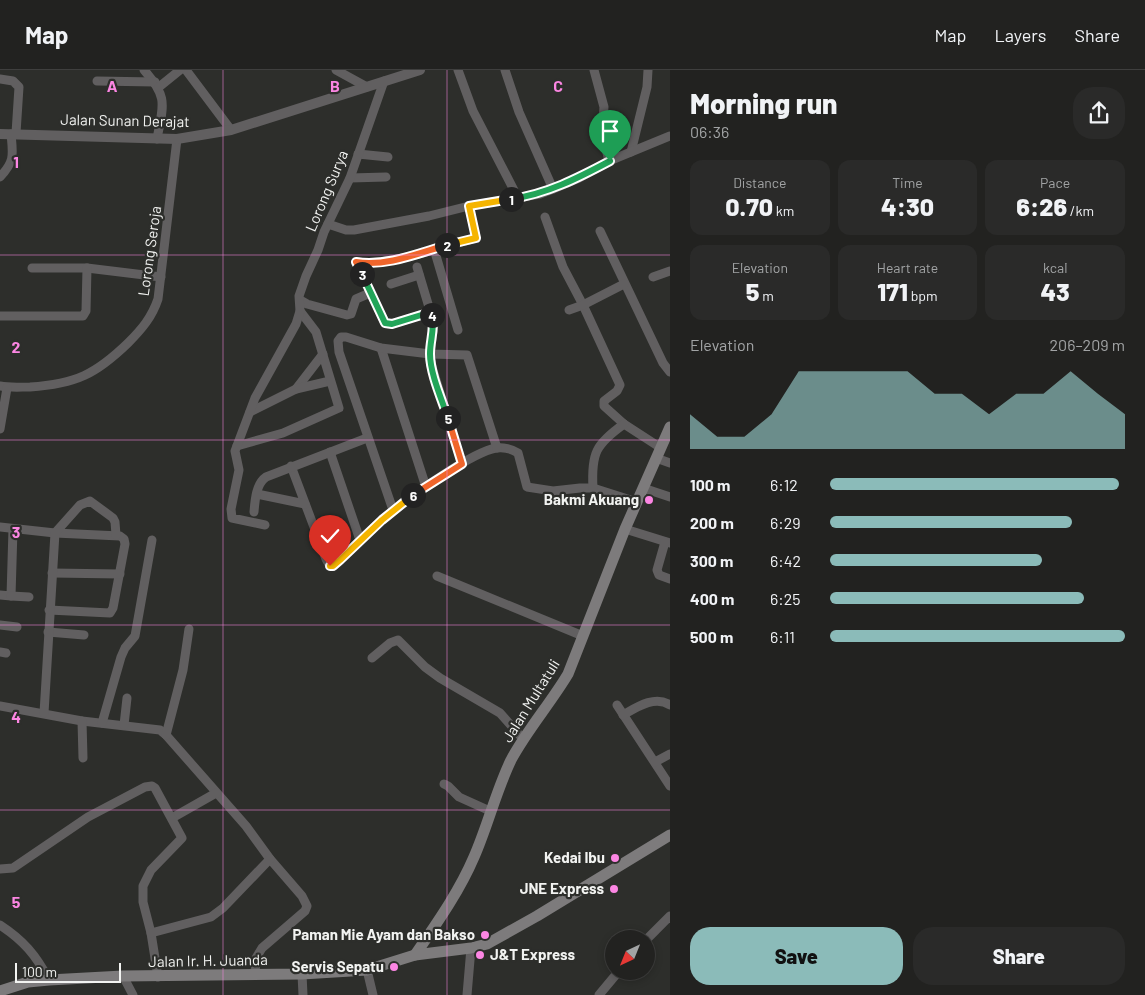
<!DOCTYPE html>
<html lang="en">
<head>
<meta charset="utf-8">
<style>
  body { margin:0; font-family:Barlow,sans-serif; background:#2a2a29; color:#f1f3f6; height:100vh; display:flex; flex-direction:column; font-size:19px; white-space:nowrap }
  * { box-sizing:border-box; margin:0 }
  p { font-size:16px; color:#a2a4a5 }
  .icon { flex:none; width:28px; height:28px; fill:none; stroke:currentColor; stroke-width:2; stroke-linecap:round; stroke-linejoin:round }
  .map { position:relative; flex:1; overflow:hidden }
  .sheet { display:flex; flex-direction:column; background:#222220; width:475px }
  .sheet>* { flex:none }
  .needle { width:32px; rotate:223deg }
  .buttons { position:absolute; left:605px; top:860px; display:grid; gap:10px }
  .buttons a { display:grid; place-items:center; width:50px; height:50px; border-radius:50%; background:#222220; box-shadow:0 2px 8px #0003,0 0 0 1px #3f3f3e; font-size:25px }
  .scale { position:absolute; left:15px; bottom:12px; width:106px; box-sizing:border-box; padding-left:5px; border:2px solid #f2f3f1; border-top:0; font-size:14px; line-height:18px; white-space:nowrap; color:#f2f3f1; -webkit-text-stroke:4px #2d2e2b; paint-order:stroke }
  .pin { position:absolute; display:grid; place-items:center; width:42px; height:42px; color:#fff; margin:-51px -21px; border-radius:50% 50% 50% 0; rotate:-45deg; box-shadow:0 0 5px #0007 }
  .pin .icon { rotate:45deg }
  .km { position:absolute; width:25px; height:25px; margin:-12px; border-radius:50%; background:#222; color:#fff; font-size:14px; line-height:25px; text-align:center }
  .round { display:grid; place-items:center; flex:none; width:52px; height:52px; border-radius:20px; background:#2a2a29 }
  .head { display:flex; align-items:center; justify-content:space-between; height:85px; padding:0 20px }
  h1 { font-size:28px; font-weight:800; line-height:38px }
  .stats { display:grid; grid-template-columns:repeat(3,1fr); gap:8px; height:85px; padding:5px 20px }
  .stats div { display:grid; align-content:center; border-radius:12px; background:#2a2a29; text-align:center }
  .stats b { font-size:25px; font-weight:800 }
  .stats small { font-size:14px; font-weight:400 }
  .stats p { font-size:14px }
  .chart { height:140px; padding:10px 20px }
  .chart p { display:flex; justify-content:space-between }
  .chart svg { width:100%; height:90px; margin-top:5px; fill:#8bbbb9; opacity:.7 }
  .action { display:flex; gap:10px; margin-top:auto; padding:10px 20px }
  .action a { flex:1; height:58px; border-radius:20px; background:#8bbbb9; color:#111; font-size:20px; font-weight:800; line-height:58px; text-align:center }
  .action a+a { background:#2a2a29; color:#f1f3f6 }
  ul { padding:0 20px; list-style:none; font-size:16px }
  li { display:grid; grid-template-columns:80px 60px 1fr; align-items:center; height:38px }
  li i { height:12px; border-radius:6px; background:#8bbbb9 }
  header { display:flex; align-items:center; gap:30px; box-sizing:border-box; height:70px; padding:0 25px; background:#222220; border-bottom:1px solid #3f3f3e }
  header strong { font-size:24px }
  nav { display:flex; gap:28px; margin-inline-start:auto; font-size:18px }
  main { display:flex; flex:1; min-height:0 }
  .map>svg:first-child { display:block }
</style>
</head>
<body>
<header>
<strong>Map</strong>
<nav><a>Map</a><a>Layers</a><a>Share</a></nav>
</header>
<main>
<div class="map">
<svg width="670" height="925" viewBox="0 0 670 925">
  <rect width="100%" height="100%" fill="#2d2e2b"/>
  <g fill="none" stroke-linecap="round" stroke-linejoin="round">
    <!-- minor -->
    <g stroke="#615f60" stroke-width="9">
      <path d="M144,0C169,28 163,35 157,69"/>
      <path d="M186,0L231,60"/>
      <path d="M336,0L367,17"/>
      <path d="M458,0L473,41L518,128"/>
      <path d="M594,0L604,37L602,63L609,91"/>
      <path d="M0,9L13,11L19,17L16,63"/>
      <path d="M97,11L155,12"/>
      <path d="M159,17L180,0"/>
      <path d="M631,82L647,17L648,0"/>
      <path d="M358,84L388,87"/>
      <path d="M0,107C15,91 13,85 11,64"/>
      <path d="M350,108L386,107"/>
      <path d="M553,119L579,108L609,91L670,66"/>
      <path d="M545,147L563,197L583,235L620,315L617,321L604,331V336L624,354L661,378"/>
      <path d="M328,154L346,160H354L429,146L469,136L540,124L553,119L519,42L505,0"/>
      <path d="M600,161L663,293L670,302"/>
      <path d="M434,179L458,260"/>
      <path d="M356,192C385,197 446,176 476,168L469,136"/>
      <path d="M356,192L385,253L392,254L431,242"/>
      <path d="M417,197L434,254L430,284L432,297L462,394"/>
      <path d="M32,198H87L161,207"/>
      <path d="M653,207L670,201"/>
      <path d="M391,214L419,205"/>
      <path d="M300,230L307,234L347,245L351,244L356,229L370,223"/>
      <path d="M569,240L583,235L624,214"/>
      <path d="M0,246H83L86,241L87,198"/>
      <path d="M381,278L426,417"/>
      <path d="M0,316C10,318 20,317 30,317C76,314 96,304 128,273C142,259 152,247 158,229L177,69"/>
      <path d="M296,319L323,284"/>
      <path d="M250,342L296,319L330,311"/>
      <path d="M0,359L7,318"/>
      <path d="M237,376L283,363L339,338L316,262L300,241"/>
      <path d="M330,382L360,470"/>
      <path d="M656,388L670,393"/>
      <path d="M291,396L326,489L330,496H333L340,490C358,473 374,455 394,440C413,424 473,382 496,378C503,377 512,379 518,383L527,417L553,421L580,418H593L637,432"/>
      <path d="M593,418C591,383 596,374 624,354"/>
      <path d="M643,418L670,427"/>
      <path d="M257,424L305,434"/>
      <path d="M393,440L339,282L338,271L341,267H346L381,278L430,284L467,285L497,378"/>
      <path d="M254,442C255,430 256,414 266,407L367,368"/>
      <path d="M265,455L232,448L231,439L239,400L235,381L255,328L296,254L300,241L299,226L306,206L318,180L324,162L350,108L384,11"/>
      <path d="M0,457L55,463L120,466L124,469L125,474L113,538L110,543L49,540"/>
      <path d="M625,459L670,473"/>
      <path d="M665,472L657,500L659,505L670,509"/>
      <path d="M52,503L120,504"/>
      <path d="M437,506L583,566"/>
      <path d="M0,525L11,526L13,459"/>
      <path d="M11,526L29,527"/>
      <path d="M0,555L17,557"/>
      <path d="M48,562L84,565"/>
      <path d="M0,582L6,583"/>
      <path d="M372,588L390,573L398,570L425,597L440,608L500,643L523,669"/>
      <path d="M617,635L670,716"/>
      <path d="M0,636L82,651L160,660L166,665L246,756L270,789L302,826L307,836L305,841L262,878L256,888L255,905"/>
      <path d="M44,643L55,463L80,435L90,431L113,448L115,452L116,465"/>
      <path d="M623,645C637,637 655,625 670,635"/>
      <path d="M82,651L83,688"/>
      <path d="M102,653L121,587L125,578L135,566L152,470"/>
      <path d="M124,655L127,628"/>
      <path d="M166,665L183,600L189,559"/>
      <path d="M655,692L670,684"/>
      <path d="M444,714L448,716L459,727L490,741"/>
      <path d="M172,748L216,723"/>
      <path d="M0,799L13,798L88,747L145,717L152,716L155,718L182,768L151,800L143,816V832L151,863L158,907"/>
      <path d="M0,855C23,870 36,885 49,910"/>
      <path d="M151,863L211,847L223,838L270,789"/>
      <path d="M646,870L670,846"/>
      <path d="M367,900L373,925"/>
      <path d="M302,904L303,925"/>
      <path d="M123,906L133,925"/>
      <path d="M467,925L471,878"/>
      <path d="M599,925L619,901"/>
    </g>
    <!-- tertiary -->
    <path stroke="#615f60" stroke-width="10" d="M0,64L177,69L231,60L420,0"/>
    <!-- secondary -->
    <g stroke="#7d7b7c" stroke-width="11">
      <path d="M415,885C437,853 459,822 474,787C488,755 496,721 511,690C527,660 550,634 568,604L625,459L670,357"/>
      <path d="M0,921L28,912L49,910L123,906L302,904L367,900L415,885L471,878L487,874L537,846L670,765"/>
    </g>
  </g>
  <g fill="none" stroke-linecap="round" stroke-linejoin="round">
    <defs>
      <path id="split-1" d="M511,129C547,124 578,108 610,91"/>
      <path id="split-2" d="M447,175L476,168L469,136L511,129"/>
      <path id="split-3" d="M362,204L356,192C386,197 419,183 447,175"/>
      <path id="split-4" d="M362,204L385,253L392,254L431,242L432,245"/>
      <path id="split-5" d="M432,245C435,259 430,270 430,284C430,303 442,330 448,348"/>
      <path id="split-6" d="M413,425L462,394L448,348"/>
      <path id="split-7" d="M330,496H333L340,490L382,450L413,425"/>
    </defs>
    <!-- split-1 casing -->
    <use href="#split-1" stroke="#fff" stroke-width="10"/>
    <!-- split-2 casing -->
    <use href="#split-2" stroke="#fff" stroke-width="10"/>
    <!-- split-3 casing -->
    <use href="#split-3" stroke="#fff" stroke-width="10"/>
    <!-- split-4 casing -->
    <use href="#split-4" stroke="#fff" stroke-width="10"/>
    <!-- split-5 casing -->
    <use href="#split-5" stroke="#fff" stroke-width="10"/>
    <!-- split-6 casing -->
    <use href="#split-6" stroke="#fff" stroke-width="10"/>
    <!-- split-7 casing -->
    <use href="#split-7" stroke="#fff" stroke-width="10"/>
    <!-- split-1 -->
    <use href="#split-1" stroke="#22a559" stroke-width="6"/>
    <!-- split-2 -->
    <use href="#split-2" stroke="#f5b400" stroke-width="6"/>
    <!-- split-3 -->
    <use href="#split-3" stroke="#f0652b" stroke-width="6"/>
    <!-- split-4 -->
    <use href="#split-4" stroke="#22a559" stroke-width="6"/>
    <!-- split-5 -->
    <use href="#split-5" stroke="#22a559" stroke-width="6"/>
    <!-- split-6 -->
    <use href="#split-6" stroke="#f0652b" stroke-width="6"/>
    <!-- split-7 -->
    <use href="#split-7" stroke="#f5b400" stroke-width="6"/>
  </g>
  <!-- grid -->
  <path fill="none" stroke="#fc86e3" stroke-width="1" stroke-opacity="0.55" d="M223,0V925M447,0V925M0,185H670M0,370H670M0,555H670M0,740H670"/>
  <!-- markers -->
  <g fill="#fc86e3" stroke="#2d2e2b" stroke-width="2">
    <circle cx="649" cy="430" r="5"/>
    <circle cx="615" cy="788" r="5"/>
    <circle cx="614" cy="819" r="5"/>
    <circle cx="485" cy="865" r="5"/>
    <circle cx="480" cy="885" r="5"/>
    <circle cx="394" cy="897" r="5"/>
  </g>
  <g text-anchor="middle" stroke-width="4.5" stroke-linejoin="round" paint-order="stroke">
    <!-- street labels -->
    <g font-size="15" fill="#f2f3f1" stroke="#2d2e2b">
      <text transform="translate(125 51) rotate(1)" y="5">Jalan Sunan Derajat</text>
      <text transform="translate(327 121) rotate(-67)" y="5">Lorong Surya</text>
      <text transform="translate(150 181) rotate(-82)" y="5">Lorong Seroja</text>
      <text transform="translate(531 631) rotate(-58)" y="5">Jalan Multatuli</text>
      <text transform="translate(208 891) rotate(-1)" y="5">Jalan Ir. H. Juanda</text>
    </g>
    <!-- poi labels -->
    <g font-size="15" font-weight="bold" fill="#f2f3f1" stroke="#2d2e2b" text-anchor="end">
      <text x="639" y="435">Bakmi Akuang</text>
      <text x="605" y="793">Kedai Ibu</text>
      <text x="604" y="824">JNE Express</text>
      <text x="475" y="870">Paman Mie Ayam dan Bakso</text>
      <text x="490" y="890" text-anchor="start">J&amp;T Express</text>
      <text x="384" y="902">Servis Sepatu</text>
    </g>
  </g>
  <g font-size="16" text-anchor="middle" font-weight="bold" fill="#fc86e3" stroke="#2d2e2b" stroke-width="4.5" stroke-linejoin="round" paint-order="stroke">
    <text x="112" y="22">A</text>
    <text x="335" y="22">B</text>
    <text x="558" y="22">C</text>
    <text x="16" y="98">1</text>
    <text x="16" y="283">2</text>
    <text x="16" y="468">3</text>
    <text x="16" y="653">4</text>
    <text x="16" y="838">5</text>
  </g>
</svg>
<div class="buttons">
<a><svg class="needle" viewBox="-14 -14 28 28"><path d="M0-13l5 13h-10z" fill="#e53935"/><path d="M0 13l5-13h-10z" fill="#a2a4a5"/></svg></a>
</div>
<div class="scale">100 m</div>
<div class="pin" style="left:610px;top:91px;background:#1e9e55"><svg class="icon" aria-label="arrive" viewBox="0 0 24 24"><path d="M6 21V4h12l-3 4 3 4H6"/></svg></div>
<div class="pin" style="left:330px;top:496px;background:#d93025"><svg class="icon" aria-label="check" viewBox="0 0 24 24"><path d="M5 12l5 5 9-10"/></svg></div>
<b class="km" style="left:511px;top:129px">1</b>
<b class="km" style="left:447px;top:175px">2</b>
<b class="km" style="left:362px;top:204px">3</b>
<b class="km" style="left:432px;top:245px">4</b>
<b class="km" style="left:448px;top:348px">5</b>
<b class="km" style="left:413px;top:425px">6</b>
</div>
<section class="sheet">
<div class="head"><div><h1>Morning run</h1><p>06:36</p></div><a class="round"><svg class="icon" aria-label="share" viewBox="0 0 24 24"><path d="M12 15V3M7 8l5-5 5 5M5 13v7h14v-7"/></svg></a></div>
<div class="stats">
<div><p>Distance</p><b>0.70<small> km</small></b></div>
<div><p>Time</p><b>4:30</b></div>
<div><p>Pace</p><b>6:26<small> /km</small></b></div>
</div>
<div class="stats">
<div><p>Elevation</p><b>5<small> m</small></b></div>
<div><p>Heart rate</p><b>171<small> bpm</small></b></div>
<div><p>kcal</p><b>43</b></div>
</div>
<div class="chart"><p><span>Elevation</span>206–209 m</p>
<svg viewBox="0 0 160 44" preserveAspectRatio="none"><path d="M0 44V27L10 38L20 38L30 27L40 6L50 6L60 6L70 6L80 6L90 17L100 17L110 27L120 17L130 17L140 6L150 17L160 27V44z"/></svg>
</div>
<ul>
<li><b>100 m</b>6:12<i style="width:98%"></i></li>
<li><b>200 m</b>6:29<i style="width:82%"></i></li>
<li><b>300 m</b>6:42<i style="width:72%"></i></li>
<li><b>400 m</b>6:25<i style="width:86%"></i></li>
<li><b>500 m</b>6:11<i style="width:100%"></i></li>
</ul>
<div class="action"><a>Save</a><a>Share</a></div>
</section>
</main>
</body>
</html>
